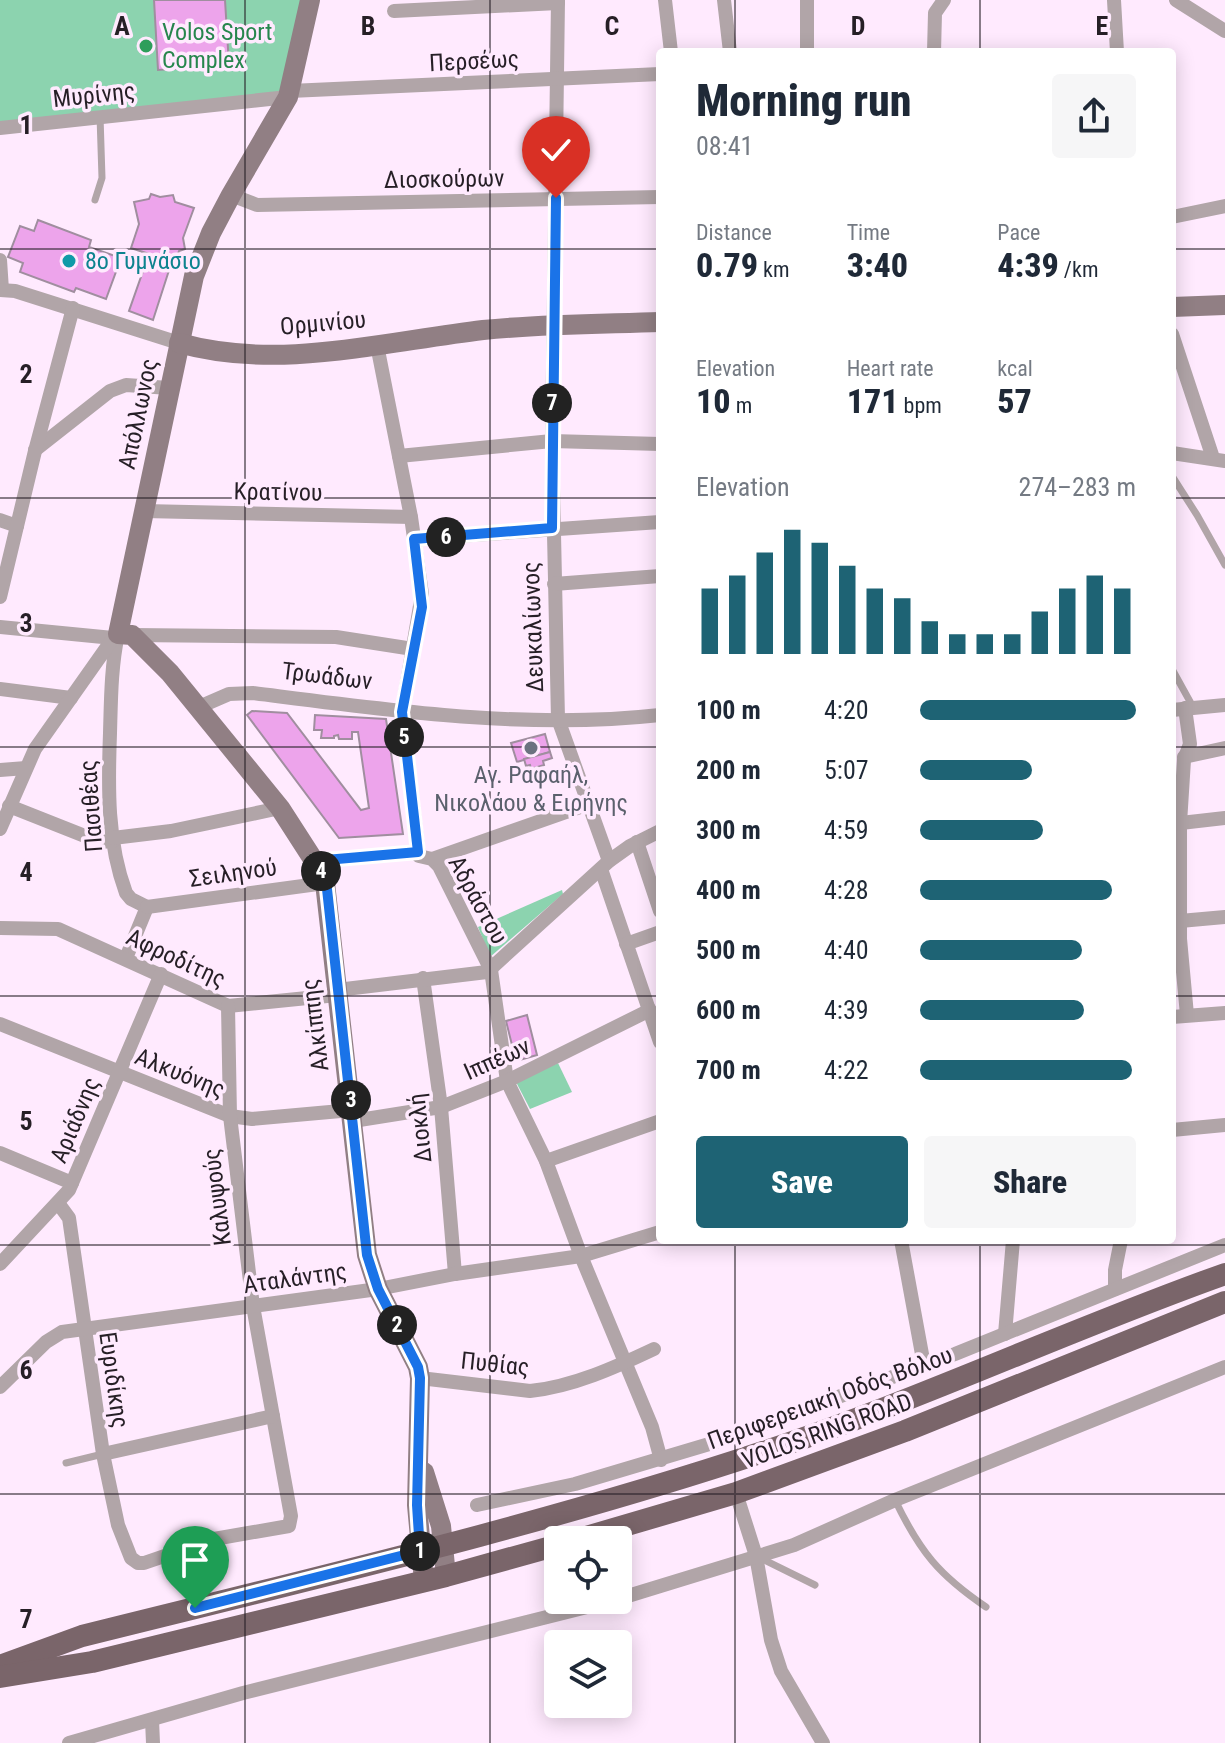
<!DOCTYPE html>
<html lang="en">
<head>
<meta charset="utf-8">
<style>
  body { margin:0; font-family:"Roboto Condensed",sans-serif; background:#f6f6f7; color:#1f2937; height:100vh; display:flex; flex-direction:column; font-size:30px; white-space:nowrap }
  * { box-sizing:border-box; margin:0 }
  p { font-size:26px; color:#747a83 }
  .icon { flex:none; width:44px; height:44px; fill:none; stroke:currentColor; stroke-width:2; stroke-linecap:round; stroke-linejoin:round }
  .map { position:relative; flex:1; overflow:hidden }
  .side { position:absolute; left:656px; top:48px; width:520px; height:1196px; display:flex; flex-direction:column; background:#fff; border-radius:8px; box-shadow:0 4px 20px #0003 }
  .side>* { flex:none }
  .buttons { position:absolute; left:544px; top:1526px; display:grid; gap:16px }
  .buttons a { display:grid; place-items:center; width:88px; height:88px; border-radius:8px; background:#fff; box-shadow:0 4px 20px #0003; font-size:40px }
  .pin { position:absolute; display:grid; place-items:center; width:68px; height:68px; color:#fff; margin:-82px -34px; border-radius:50% 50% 50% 0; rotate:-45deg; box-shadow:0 0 8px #0007 }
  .pin .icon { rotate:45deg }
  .km { position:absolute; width:40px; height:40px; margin:-20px; border-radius:50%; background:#222; color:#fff; font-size:22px; line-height:40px; text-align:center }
  .round { display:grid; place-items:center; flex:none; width:84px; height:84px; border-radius:8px; background:#f6f6f7 }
  .summary { display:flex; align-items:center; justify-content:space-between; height:136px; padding:0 40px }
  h1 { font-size:44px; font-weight:800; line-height:60px }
  .figures { display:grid; grid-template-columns:repeat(3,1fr); gap:12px; height:136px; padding:8px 40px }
  .figures div { display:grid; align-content:center }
  .figures b { font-size:34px; font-weight:800 }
  .figures small { font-size:22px; font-weight:400 }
  .figures p { font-size:22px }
  .chart { height:224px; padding:16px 40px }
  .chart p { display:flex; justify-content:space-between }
  .chart svg { width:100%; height:144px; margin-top:8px; stroke:#1e6374; stroke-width:6 }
  .cta { display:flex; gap:16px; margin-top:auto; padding:16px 40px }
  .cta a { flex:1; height:92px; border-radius:8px; background:#1e6374; color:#fff; font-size:32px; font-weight:800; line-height:92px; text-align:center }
  .cta a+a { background:#f6f6f7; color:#1f2937 }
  ul { padding:0 40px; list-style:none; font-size:26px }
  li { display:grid; grid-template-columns:128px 96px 1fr; align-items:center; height:60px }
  li i { height:20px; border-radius:10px; background:#1e6374 }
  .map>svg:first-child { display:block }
</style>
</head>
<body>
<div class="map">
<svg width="1225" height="1743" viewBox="0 0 1225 1743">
  <rect width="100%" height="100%" fill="#ffeafe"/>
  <!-- green -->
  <g fill="#8cd3af">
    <path d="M0,0H301L283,93L0,123Z"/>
    <path d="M562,890L563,894L490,957L478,927Z"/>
    <path d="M558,1063L572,1092L530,1109L516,1082Z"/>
  </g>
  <!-- building -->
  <g fill="#eda4eb" stroke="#a08e9f" stroke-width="2">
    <path d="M154,0H225L229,65L158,70Z"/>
    <path d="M151,194L160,197L173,195L175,202L194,208L183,238L185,249L179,251L175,262L172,261L153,320L129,311L149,254L131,248L139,224L134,202L149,199Z"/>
    <path d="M38,220L91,240L89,247L121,258L106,299L76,288L74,292L20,272L23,263L8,257L20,226L34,231Z"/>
    <path d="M252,711L287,713L361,810L369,808L358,732H352V739H339L338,735L334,736V738H321L322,730H314L315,715L386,719L403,834L339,838L247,715Z"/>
    <path d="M545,734L550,752L517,762L511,743Z"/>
    <path d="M550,752L552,758L543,761L544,765L531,769L530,765L526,766L524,759Z"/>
    <path d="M527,1015L537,1055L516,1061L506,1021Z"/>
  </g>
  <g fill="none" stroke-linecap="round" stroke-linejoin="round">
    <!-- lane -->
    <g stroke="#b1a5a8" stroke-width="7">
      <path d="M95,200L102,178L100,116"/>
      <path d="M1172,476L1197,515L1225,565"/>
      <path d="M1172,669L1193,707"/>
      <path d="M66,1463L103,1454"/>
      <path d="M895,1500C920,1552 939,1575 986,1607"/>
      <path d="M758,1557L815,1585"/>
    </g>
    <!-- street -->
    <g stroke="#b1a5a8" stroke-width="14">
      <path d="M558,0L552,441L558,719L609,861"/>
      <path d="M665,0L671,52"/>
      <path d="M724,0L730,52"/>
      <path d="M1114,0L1117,52"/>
      <path d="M1176,0L1225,31"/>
      <path d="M394,11L558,3"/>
      <path d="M807,52V0"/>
      <path d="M934,52L935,13L944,0"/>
      <path d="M290,91L660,74"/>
      <path d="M0,128L288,97"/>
      <path d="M231,195L257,205L660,197"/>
      <path d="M1172,217L1225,206"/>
      <path d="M0,260L2,290"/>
      <path d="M0,290L15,291L179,343"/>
      <path d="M1172,334L1213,458"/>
      <path d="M377,345L411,517L422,594L402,712L419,856L432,859L439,866L491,970L507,1081L546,1161L581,1256L652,1427L661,1460"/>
      <path d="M35,450L110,391L126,385L169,388"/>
      <path d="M1172,453L1225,461"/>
      <path d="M399,456L552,441L660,444"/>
      <path d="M144,511L411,517"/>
      <path d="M0,520L17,526"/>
      <path d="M414,539L660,522"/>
      <path d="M554,584L660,576"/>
      <path d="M0,597L35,451L73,308"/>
      <path d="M0,627L113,638"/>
      <path d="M118,634C111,667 111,699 110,733C108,787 107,842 126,893L131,899L147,907L126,958"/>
      <path d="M132,635L336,637L413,649"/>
      <path d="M0,689L71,698"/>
      <path d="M199,707L229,694L253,693C387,710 525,730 660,715"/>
      <path d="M1185,708L1190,744L1184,760L1180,823V939L1187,1015"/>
      <path d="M1172,710L1225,705"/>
      <path d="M1184,757L1225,748"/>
      <path d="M0,770L26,768"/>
      <path d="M9,806L100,842L113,841"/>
      <path d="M1172,824L1225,818"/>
      <path d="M0,829L35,749L114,637"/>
      <path d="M113,838L171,831L280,808"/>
      <path d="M637,842L660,911"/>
      <path d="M432,859L589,804"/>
      <path d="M314,861L418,852"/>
      <path d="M601,869L660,1042"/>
      <path d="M147,907L325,883"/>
      <path d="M1180,921L1225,917"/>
      <path d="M0,928L58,929L228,1006L337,995"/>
      <path d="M626,944L660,932"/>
      <path d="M423,978L441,1107L455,1274"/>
      <path d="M337,990L487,972L609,861L630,846L660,831"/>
      <path d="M1172,1017L1225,1013"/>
      <path d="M0,1024L230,1116L252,1119L352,1110"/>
      <path d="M353,1121L441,1107L507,1081L650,1010"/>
      <path d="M1172,1130L1225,1125"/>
      <path d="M0,1153L72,1183"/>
      <path d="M546,1161L660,1121"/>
      <path d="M58,1203L69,1218L103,1454L118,1525L131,1558L138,1563H144L214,1539L289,1526L291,1516L253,1306L230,1116L228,1006"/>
      <path d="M901,1240L924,1365"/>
      <path d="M0,1264L69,1190L161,974"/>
      <path d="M1115,1289V1270L1121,1240"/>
      <path d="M1005,1334L1013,1240"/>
      <path d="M420,1378L530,1391C572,1387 616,1367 654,1349"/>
      <path d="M0,1387L46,1342L62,1332L378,1289L455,1274L581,1256L660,1232"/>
      <path d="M103,1454L273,1416"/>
      <path d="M736,1493L756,1556L771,1640L781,1671L823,1743"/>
      <path d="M477,1505L575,1484L716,1442L955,1354L1225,1245"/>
      <path d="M618,1599L794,1545L895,1500L1225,1367"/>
      <path d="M152,1720L153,1743"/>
      <path d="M69,1743L243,1693L615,1600"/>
    </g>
    <!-- secondary -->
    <g stroke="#917f84" stroke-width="20">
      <path d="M310,0L288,97L231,195L211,233L194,276L118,634L132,635L170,673L280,808L318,867L325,883L367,1255L378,1289L418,1367L420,1378L417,1505L424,1581"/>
      <path d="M1172,307L1225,305"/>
      <path d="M179,343C279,371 382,342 483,330C541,324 601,324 660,322"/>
      <path d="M424,1472L441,1526L446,1576"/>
    </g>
    <!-- primary -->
    <g stroke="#7a656a" stroke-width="22">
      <path d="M576,1540L736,1493L905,1431L1225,1302"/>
      <path d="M0,1666L82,1636C310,1579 540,1526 763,1452C920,1400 1070,1329 1225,1274"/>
      <path d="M0,1677L92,1662L446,1576L558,1545"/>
    </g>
  </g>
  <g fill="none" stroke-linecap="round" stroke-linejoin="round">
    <defs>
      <path id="route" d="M195,1608L420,1551L417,1505L420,1378L418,1367L378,1289L367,1255L327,889L314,861L418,852L402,712L422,607L414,539L552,528L556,198"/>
    </defs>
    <!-- route casing -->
    <use href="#route" stroke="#fff" stroke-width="16"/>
    <!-- route -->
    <use href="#route" stroke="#1a73e8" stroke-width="10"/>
  </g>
  <!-- grid -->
  <path fill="none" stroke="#261f26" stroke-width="2" stroke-opacity="0.55" d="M245,0V1743M490,0V1743M735,0V52M980,0V52M0,249H660M1172,249H1225M0,498H660M1172,498H1225M0,747H660M1172,747H1225M0,996H660M1172,996H1225M735,1240V1743M980,1240V1743M0,1245H1225M0,1494H1225"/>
  <!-- markers -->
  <circle fill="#2e9e5b" stroke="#ffeafe" stroke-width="3" cx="146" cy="46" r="8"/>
  <circle fill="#0f9aa8" stroke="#ffeafe" stroke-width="3" cx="69" cy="261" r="8"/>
  <circle fill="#6b7280" stroke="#ffeafe" stroke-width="3" cx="531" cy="748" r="8"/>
  <g text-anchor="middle" stroke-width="7" stroke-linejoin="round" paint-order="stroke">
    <!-- leisure labels -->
    <g font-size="24" fill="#27864d" stroke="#ffeafe" text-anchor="start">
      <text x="162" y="40">Volos Sport<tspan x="162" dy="28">Complex</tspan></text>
    </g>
    <!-- street labels -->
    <g font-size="24" fill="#261f26" stroke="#ffeafe">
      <text transform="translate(474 61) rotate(-3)" y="8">Περσέως</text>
      <text transform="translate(94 95) rotate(-6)" y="8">Μυρίνης</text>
      <text transform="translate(444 179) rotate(-1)" y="8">Διοσκούρων</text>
      <text transform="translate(323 323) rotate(-5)" y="8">Ορμινίου</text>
      <text transform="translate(138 414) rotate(-78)" y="8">Απόλλωνος</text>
      <text transform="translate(278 492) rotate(1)" y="8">Κρατίνου</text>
      <text transform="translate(533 627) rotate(-92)" y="8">Δευκαλίωνος</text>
      <text transform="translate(327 676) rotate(7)" y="8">Τρωάδων</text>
      <text transform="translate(91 806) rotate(-94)" y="8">Πασιθέας</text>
      <text transform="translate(233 873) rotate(-8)" y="8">Σειληνού</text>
      <text transform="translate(478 900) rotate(61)" y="8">Αδράστου</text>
      <text transform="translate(176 958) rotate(25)" y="8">Αφροδίτης</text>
      <text transform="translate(315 1025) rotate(-97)" y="8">Αλκίππης</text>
      <text transform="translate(497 1059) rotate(-24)" y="8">Ιππέων</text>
      <text transform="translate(180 1073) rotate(22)" y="8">Αλκυόνης</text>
      <text transform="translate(75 1120) rotate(-67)" y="8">Αριάδνης</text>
      <text transform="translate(420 1128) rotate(-96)" y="8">Διοκλή</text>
      <text transform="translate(217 1197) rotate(-97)" y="8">Καλυψούς</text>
      <text transform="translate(295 1278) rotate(-8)" y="8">Αταλάντης</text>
      <text transform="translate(495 1364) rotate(6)" y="8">Πυθίας</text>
      <text transform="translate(114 1380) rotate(82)" y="8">Ευριδίκης</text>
      <text transform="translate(830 1398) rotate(-20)" y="8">Περιφερειακή Οδός Βόλου</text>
      <text transform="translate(827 1431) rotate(-20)" y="8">VOLOS RING ROAD</text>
    </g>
    <!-- culture labels -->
    <g font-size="24" fill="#0d838f" stroke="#ffeafe" text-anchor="start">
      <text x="85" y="269">8ο Γυμνάσιο</text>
    </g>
    <!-- worship labels -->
    <g font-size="24" fill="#5b616d" stroke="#ffeafe">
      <text x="531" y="783">Αγ. Ραφαήλ,<tspan x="531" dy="28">Νικολάου &amp; Ειρήνης</tspan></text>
    </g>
  </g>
  <g font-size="26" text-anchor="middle" font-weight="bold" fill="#261f26" stroke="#ffeafe" stroke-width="7" stroke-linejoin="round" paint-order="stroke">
    <text x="122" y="35">A</text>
    <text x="368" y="35">B</text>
    <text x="612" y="35">C</text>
    <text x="858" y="35">D</text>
    <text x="1102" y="35">E</text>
    <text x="26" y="134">1</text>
    <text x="26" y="383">2</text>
    <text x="26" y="632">3</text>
    <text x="26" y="881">4</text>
    <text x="26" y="1130">5</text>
    <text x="26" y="1379">6</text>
    <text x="26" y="1628">7</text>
  </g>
</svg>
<div class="buttons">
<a><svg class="icon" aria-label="locate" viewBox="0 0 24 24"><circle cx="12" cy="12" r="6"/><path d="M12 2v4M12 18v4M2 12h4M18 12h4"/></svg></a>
<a><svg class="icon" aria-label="layers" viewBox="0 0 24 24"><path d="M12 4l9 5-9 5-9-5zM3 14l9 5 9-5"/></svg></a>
</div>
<div class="pin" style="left:195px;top:1608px;background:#1e9e55"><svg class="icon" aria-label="arrive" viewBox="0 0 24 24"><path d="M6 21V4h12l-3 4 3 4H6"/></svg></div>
<div class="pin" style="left:556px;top:198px;background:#d93025"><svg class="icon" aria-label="check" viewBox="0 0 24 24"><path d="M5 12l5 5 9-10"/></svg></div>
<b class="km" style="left:420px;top:1551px">1</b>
<b class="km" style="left:397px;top:1325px">2</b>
<b class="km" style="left:351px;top:1100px">3</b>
<b class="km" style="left:321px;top:871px">4</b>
<b class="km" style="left:404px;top:737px">5</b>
<b class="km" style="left:446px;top:537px">6</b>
<b class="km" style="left:552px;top:403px">7</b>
<section class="side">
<div class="summary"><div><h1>Morning run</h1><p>08:41</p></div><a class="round"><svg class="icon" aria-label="share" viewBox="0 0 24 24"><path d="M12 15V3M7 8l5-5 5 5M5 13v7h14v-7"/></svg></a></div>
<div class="figures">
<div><p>Distance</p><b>0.79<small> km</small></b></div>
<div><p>Time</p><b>3:40</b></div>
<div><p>Pace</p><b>4:39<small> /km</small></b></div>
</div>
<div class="figures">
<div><p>Elevation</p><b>10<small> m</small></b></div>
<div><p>Heart rate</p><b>171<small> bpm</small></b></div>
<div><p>kcal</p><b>57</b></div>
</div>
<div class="chart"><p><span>Elevation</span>274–283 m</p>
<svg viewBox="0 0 160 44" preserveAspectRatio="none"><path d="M5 44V24M15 44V20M25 44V13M35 44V6M45 44V10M55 44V17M65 44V24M75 44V27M85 44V34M95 44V38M105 44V38M115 44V38M125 44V31M135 44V24M145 44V20M155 44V24"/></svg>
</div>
<ul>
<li><b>100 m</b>4:20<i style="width:100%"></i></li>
<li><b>200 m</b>5:07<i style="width:52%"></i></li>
<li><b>300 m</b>4:59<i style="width:57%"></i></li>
<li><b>400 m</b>4:28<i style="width:89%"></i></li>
<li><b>500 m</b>4:40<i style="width:75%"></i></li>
<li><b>600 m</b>4:39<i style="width:76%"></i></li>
<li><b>700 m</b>4:22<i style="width:98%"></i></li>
</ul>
<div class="cta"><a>Save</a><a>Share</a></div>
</section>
</div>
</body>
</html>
